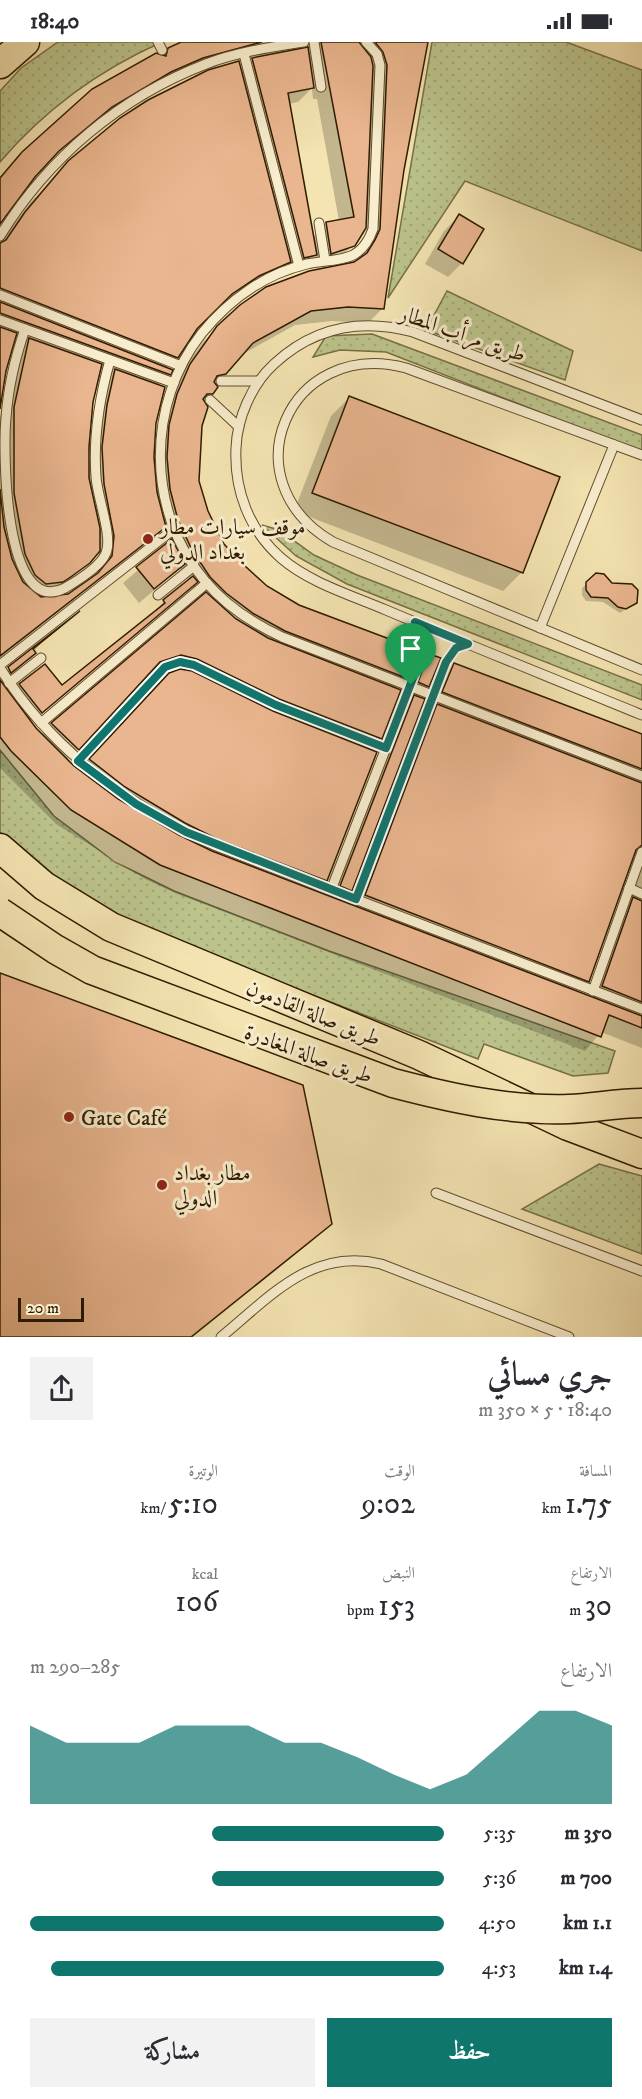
<!DOCTYPE html>
<html lang="ar">
<head>
<meta charset="utf-8">
<style>
  body { margin:0; font-family:"IM FELL DW Pica",Amiri,serif; background:#f2f2f3; color:#2b2b33; direction:rtl; height:100vh; display:flex; flex-direction:column; font-size:22px; white-space:nowrap }
  * { box-sizing:border-box; margin:0 }
  p { font-size:20px; color:#7c7c81 }
  .icon { flex:none; width:33px; height:33px; fill:none; stroke:currentColor; stroke-width:2; stroke-linecap:round; stroke-linejoin:round }
  .map { position:relative; height:1295px; overflow:hidden; direction:ltr }
  .details { display:flex; flex-direction:column; background:#fff; flex:1 }
  .details>* { flex:none }
  .scale { position:absolute; left:18px; bottom:15px; width:66px; box-sizing:border-box; padding-left:6px; border:3px solid #2f1b00; border-top:0; font-size:16px; line-height:21px; white-space:nowrap; color:#2f1b00; -webkit-text-stroke:4px #f8edcd; paint-order:stroke }
  .pin { position:absolute; display:grid; place-items:center; width:51px; height:51px; color:#fff; margin:-62px -26px; border-radius:50% 50% 50% 0; rotate:-45deg; box-shadow:0 0 6px #0007 }
  .pin .icon { rotate:45deg }
  .round { display:grid; place-items:center; flex:none; width:63px; height:63px; border-radius:0px; background:#f2f2f3 }
  .summary { display:flex; align-items:center; justify-content:space-between; height:102px; padding:0 30px }
  h1 { font-size:33px; font-weight:600; line-height:45px }
  .stats { display:grid; grid-template-columns:repeat(3,1fr); gap:9px; height:102px; padding:6px 30px }
  .stats div { display:grid; align-content:center }
  .stats b { font-size:30px; font-weight:600 }
  .stats small { font-size:16px; font-weight:400 }
  .stats p { font-size:16px }
  .chart { height:168px; padding:12px 30px }
  .chart p { display:flex; justify-content:space-between }
  .chart svg { width:100%; height:108px; margin-top:6px; fill:#0f766e; opacity:.7 }
  .action { display:flex; gap:12px; margin-top:auto; padding:12px 30px }
  .action a { flex:1; height:69px; border-radius:0px; background:#0f766e; color:#fff; font-size:24px; font-weight:600; line-height:69px; text-align:center }
  .action a+a { background:#f2f2f3; color:#2b2b33 }
  ul { padding:0 30px; list-style:none; font-size:20px }
  li { display:grid; grid-template-columns:96px 72px 1fr; align-items:center; height:45px }
  li i { height:15px; border-radius:8px; background:#0f766e }
  .status { display:flex; justify-content:space-between; align-items:center; height:42px; padding:0 30px; background:#fff; direction:ltr }
  .status svg { height:16px; fill:currentColor }
  .map>svg:first-child { display:block }
</style>
</head>
<body>
<div class="status"><b>18:40</b><svg viewBox="0 0 49 12"><path d="M0 12V9h3v3zM5 12V6h3v6zM10 12V3h3v9zM15 12V0h3v12zM26 1h20v11H26zM47 4h2v5h-2z"/></svg></div>
<div class="map">
<svg width="642" height="1295" viewBox="0 0 642 1295">
  <defs>
    <pattern id="grass-dots" width="8" height="8" patternUnits="userSpaceOnUse" patternTransform="scale(1.5)"><rect width="8" height="8" fill="#bcc48c"/><path d="M2 2h.1M6 6h.1" fill="none" stroke="#a2a877" stroke-width="1.8" stroke-linecap="round"/></pattern>
  </defs>
  <rect width="100%" height="100%" fill="#f4e4b2"/>
  <filter id="stains"><feTurbulence type="fractalNoise" baseFrequency=".00333" numOctaves="4"/><feColorMatrix values="0 0 0 0 .2 0 0 0 0 .09 0 0 0 0 .02 0 0 0 .5 -.17"/></filter>
  <radialGradient id="worn" r=".72"><stop offset=".6" stop-color="#630" stop-opacity="0"/><stop offset="1" stop-color="#630" stop-opacity=".3"/></radialGradient>
  <!-- grass -->
  <g fill="url(#grass-dots)" stroke="#767046" stroke-width="1.5">
    <path d="M58,0H162C99,28 45,67 0,120V49L21,26Z"/>
    <path d="M432,0H566L642,28V209L465,139L388,256Z"/>
    <path d="M447,249L573,309L565,338L426,288Z"/>
    <path d="M372,292L642,393V410L386,310L340,308L313,315L326,294Z"/>
    <path d="M262,483L279,488L314,513L357,533L642,643V658L347,542L296,514Z"/>
    <path d="M0,708L54,774L115,820L174,849L329,909L615,1009L608,1031L573,1034L484,1002L478,1017C406,989 334,961 261,933C169,898 67,866 0,790Z"/>
    <path d="M599,1122L642,1134V1212L522,1167Z"/>
  </g>
  <!-- shadow -->
  <g fill="#0003" fill-rule="evenodd">
    <path d="M185,0H426L403,128L383,266L368,281L332,279L295,283L241,313L215,341L212,351L204,360L200,384L198,439L207,470L223,503L266,546L405,635L393,647L381,696L369,708L326,838L314,850L328,855L399,669L411,658L405,655L415,628L430,614L428,644L416,656L351,848L339,860L352,865L423,678L435,667L429,664L439,637L454,623L642,693V1006L601,990L585,1009L175,851L145,837L56,782L0,726V642L9,654L20,643L62,646L150,575L164,559L189,539L180,526L139,561L123,541L168,502L162,486L0,616V376L15,312L27,300L14,295L0,357V200L31,160L94,97L120,77L240,30L253,17L280,12V10L200,25L124,60L68,100L49,118L0,180V138L55,80L93,48ZM312,46L313,57H317L339,179L326,181L313,195L288,62L298,60ZM367,182L366,203L358,219L219,285L203,300L175,339L153,401L157,344L169,332L165,327L177,315L195,286L215,266L243,248L275,234L287,221L289,230L301,228L315,214L317,225L336,220L358,198ZM100,326L112,331L101,343L94,373H91ZM90,377H93L90,403H88ZM99,507L98,530L93,536L67,554L43,557L40,555L47,554L73,535ZM192,544L202,556L41,693L31,681ZM165,627L177,630L154,647L78,729L66,719L145,634ZM630,818L635,827L624,857L630,861L619,872L590,955L576,950L588,939Z"/>
    <path d="M459,174L462,221L448,235L425,222L444,189Z"/>
    <path d="M349,356L558,436L521,531L503,549L294,469L331,374Z"/>
    <path d="M596,533L635,560L620,571L603,560L586,559L582,553V546Z"/>
    <path d="M41,601L20,625L0,641V635L9,627Z"/>
    <path d="M0,932L330,1181L311,1200L193,1295H0Z"/>
  </g>
  <!-- building -->
  <g fill="#eab68f" stroke="#2f1b00" stroke-width="1.5">
    <path d="M181,0H262L203,16L171,30L112,65L59,109L35,135L0,182V136L22,110L92,47L156,11L166,14L168,6Z"/>
    <path d="M321,0H359L371,15L373,24L366,186L355,204L331,212L326,180L354,175Z"/>
    <path d="M375,0H428L404,128L384,267L348,265L311,269L253,301L226,332L217,334L214,340L218,345L213,352H207L203,357L208,365L202,384L199,439L208,469L224,502L245,524L267,544L299,563L416,607L406,636L285,589L254,572L226,551L210,535L192,508L178,478L170,447L167,415L169,383L177,352L190,322L217,284L240,263L266,245L309,229L354,220L367,211L375,198L380,187L387,23L383,10Z"/>
    <path d="M308,5L314,46L288,51L317,213L304,216L252,16Z"/>
    <path d="M239,19L291,220L259,234L232,252L197,287L178,316L0,246V201L6,198L25,170L68,119L120,76L148,58L208,28Z"/>
    <path d="M459,172L484,187L463,222L438,207Z"/>
    <path d="M0,260L173,328L171,333L0,271Z"/>
    <path d="M0,285L17,291L6,329L0,367Z"/>
    <path d="M29,296L102,322L93,360L89,405V436L100,486V509L90,521L72,534L63,540L46,542L35,533L25,512L14,451V365Z"/>
    <path d="M115,327L165,345L156,381L154,415L157,450L166,485L0,614V447L4,485L12,517L23,540L41,555L68,552L98,531L112,514L114,494L104,442L102,405L107,363Z"/>
    <path d="M349,354L560,435L523,531L312,451Z"/>
    <path d="M172,497L185,522L154,547L136,525Z"/>
    <path d="M596,531L604,532L612,541L632,542L638,548L637,561L626,567L618,565L608,556L591,555L586,548V540Z"/>
    <path d="M193,534L198,540L42,671L19,642L45,622L62,643L165,561L163,558Z"/>
    <path d="M206,550L236,577L268,596L401,648L382,697L279,657L197,617L181,613L160,620L79,708L51,681Z"/>
    <path d="M80,569L33,607L36,611L11,631L8,625Z"/>
    <path d="M429,612L441,616L429,645L418,640Z"/>
    <path d="M454,621L642,692V727L442,650Z"/>
    <path d="M180,627L192,629L273,669L377,710L327,839L217,797L185,781L125,745L89,717L169,631Z"/>
    <path d="M0,638L36,686L74,724L118,757L179,793L212,809L642,974V986L609,973L601,995L160,823L71,768L11,709L0,695Z"/>
    <path d="M414,653L425,657L352,849L340,844Z"/>
    <path d="M437,662L642,741V803L636,808L589,940L365,853Z"/>
    <path d="M633,855L642,859V960L602,944Z"/>
    <path d="M0,931L303,1043L332,1182L191,1295H0Z"/>
  </g>
  <g fill="none" stroke-linecap="round" stroke-linejoin="round">
    <defs>
      <g id="lane">
        <path d="M158,0L162,8"/>
        <path d="M314,0L321,45"/>
        <path d="M366,0L377,12L380,23L373,187C369,198 363,209 351,214C339,219 320,219 307,222C265,232 229,258 202,291C146,362 146,469 205,539C226,564 252,581 282,595L642,734"/>
        <path d="M244,12L299,224"/>
        <path d="M319,181L325,218"/>
        <path d="M0,194C48,116 120,55 206,22C237,10 272,5 304,0"/>
        <path d="M0,253L181,324"/>
        <path d="M0,278L174,341"/>
        <path d="M25,287C15,316 8,345 6,376C3,406 3,578 65,546C77,539 101,524 106,511C113,495 97,454 96,435C93,394 99,357 110,318"/>
        <path d="M221,339H259"/>
        <path d="M210,358L239,385"/>
        <path d="M642,378L413,290C361,276 314,285 274,322C252,342 237,376 236,406C234,448 249,488 281,516C310,541 351,553 386,568C471,604 557,638 642,673"/>
        <path d="M642,413L406,326C288,295 227,439 333,500L642,628"/>
        <path d="M158,553L194,524"/>
        <path d="M540,586L614,403"/>
        <path d="M0,623L174,487"/>
        <path d="M0,626C51,708 127,763 214,803L642,967"/>
        <path d="M9,641L41,616"/>
        <path d="M41,681L207,541"/>
        <path d="M78,719L165,625L180,620L194,623L276,663L386,706"/>
        <path d="M629,846L642,852"/>
        <path d="M331,848L423,610L422,593L415,580"/>
        <path d="M356,857L446,620L456,606L468,602"/>
        <path d="M593,949L642,810"/>
        <path d="M436,1151L642,1229"/>
        <path d="M221,1295C270,1255 312,1205 381,1222L569,1295"/>
      </g>
      <g id="primary">
        <path d="M0,22L25,0"/>
        <path d="M0,806L44,844L111,885L419,1013L568,1084L642,1112"/>
      </g>
    </defs>
    <!-- lane casing -->
    <use href="#lane" stroke="#604d2c" stroke-width="11"/>
    <!-- primary casing -->
    <use href="#primary" stroke="#2f1b00" stroke-width="31"/>
    <!-- lane -->
    <use href="#lane" stroke="#f8edcd" stroke-width="9"/>
    <!-- primary -->
    <use href="#primary" stroke="#f4e4b2" stroke-width="28"/>
    <defs>
      <path id="primary-bridge" d="M0,870L55,907L92,928L393,1041C450,1056 509,1069 569,1067C593,1066 618,1061 642,1061"/>
    </defs>
    <!-- primary-bridge casing -->
    <use href="#primary-bridge" stroke="#2f1b00" stroke-width="31" stroke-linecap="butt"/>
    <!-- primary-bridge -->
    <use href="#primary-bridge" stroke="#f4e4b2" stroke-width="28"/>
  </g>
  <g fill="none" stroke-linecap="round" stroke-linejoin="round">
    <defs>
      <path id="route" d="M415,580L468,602L456,606L446,620L356,857L186,790L136,762L78,719L165,625L180,620L194,623L276,663L386,706L423,610L422,593Z"/>
    </defs>
    <!-- route casing -->
    <use href="#route" stroke="#fff" stroke-width="12"/>
    <!-- route -->
    <use href="#route" stroke="#0f766e" stroke-width="8"/>
  </g>
  <!-- markers -->
  <g fill="#8f2418" stroke="#f8edcd" stroke-width="2">
    <circle cx="148" cy="497" r="6"/>
    <circle cx="69" cy="1075" r="6"/>
    <circle cx="162" cy="1143" r="6"/>
  </g>
  <g text-anchor="middle" stroke-width="6" stroke-linejoin="round" paint-order="stroke">
    <!-- street labels -->
    <g font-size="22" fill="#2f1b00" stroke="#f8edcd">
      <text transform="translate(463 291) rotate(19)" y="8">طريق مرأب المطار</text>
      <text transform="translate(314 970) rotate(22)" y="8">طريق صالة القادمون</text>
      <text transform="translate(309 1011) rotate(20)" y="8">طريق صالة المغادرة</text>
    </g>
    <!-- poi labels -->
    <g font-size="22" fill="#2f1b00" stroke="#f8edcd" text-anchor="start">
      <text x="160" y="492">موقف سيارات مطار<tspan x="160" dy="25">بغداد الدولي</tspan></text>
      <text x="81" y="1083">Gate Café</text>
      <text x="174" y="1138">مطار بغداد<tspan x="174" dy="25">الدولي</tspan></text>
    </g>
  </g>
  <rect width="100%" height="100%" filter="url(#stains)"/>
  <rect width="100%" height="100%" fill="url(#worn)"/>
</svg>
<div class="scale">20 m</div>
<div class="pin" style="left:411px;top:643px;background:#1e9e55"><svg class="icon" aria-label="arrive" viewBox="0 0 24 24"><path d="M6 21V4h12l-3 4 3 4H6"/></svg></div>
</div>
<section class="details">
<div class="summary"><div><h1>جري مسائي</h1><p>18:40 · 5 × 350 m</p></div><a class="round"><svg class="icon" aria-label="share" viewBox="0 0 24 24"><path d="M12 15V3M7 8l5-5 5 5M5 13v7h14v-7"/></svg></a></div>
<div class="stats">
<div><p>المسافة</p><b>1.75<small> km</small></b></div>
<div><p>الوقت</p><b>9:02</b></div>
<div><p>الوتيرة</p><b>5:10<small> /km</small></b></div>
</div>
<div class="stats">
<div><p>الارتفاع</p><b>30<small> m</small></b></div>
<div><p>النبض</p><b>153<small> bpm</small></b></div>
<div><p>kcal</p><b>106</b></div>
</div>
<div class="chart"><p><span>الارتفاع</span>285–290 m</p>
<svg viewBox="0 0 160 44" preserveAspectRatio="none"><path d="M0 44V12L10 19L20 19L30 19L40 12L50 12L60 12L70 19L80 19L90 25L100 32L110 38L120 32L130 19L140 6L150 6L160 12V44z"/></svg>
</div>
<ul>
<li><b>350 m</b>5:35<i style="width:56%"></i></li>
<li><b>700 m</b>5:36<i style="width:56%"></i></li>
<li><b>1.1 km</b>4:50<i style="width:100%"></i></li>
<li><b>1.4 km</b>4:53<i style="width:95%"></i></li>
</ul>
<div class="action"><a>حفظ</a><a>مشاركة</a></div>
</section>
</body>
</html>
